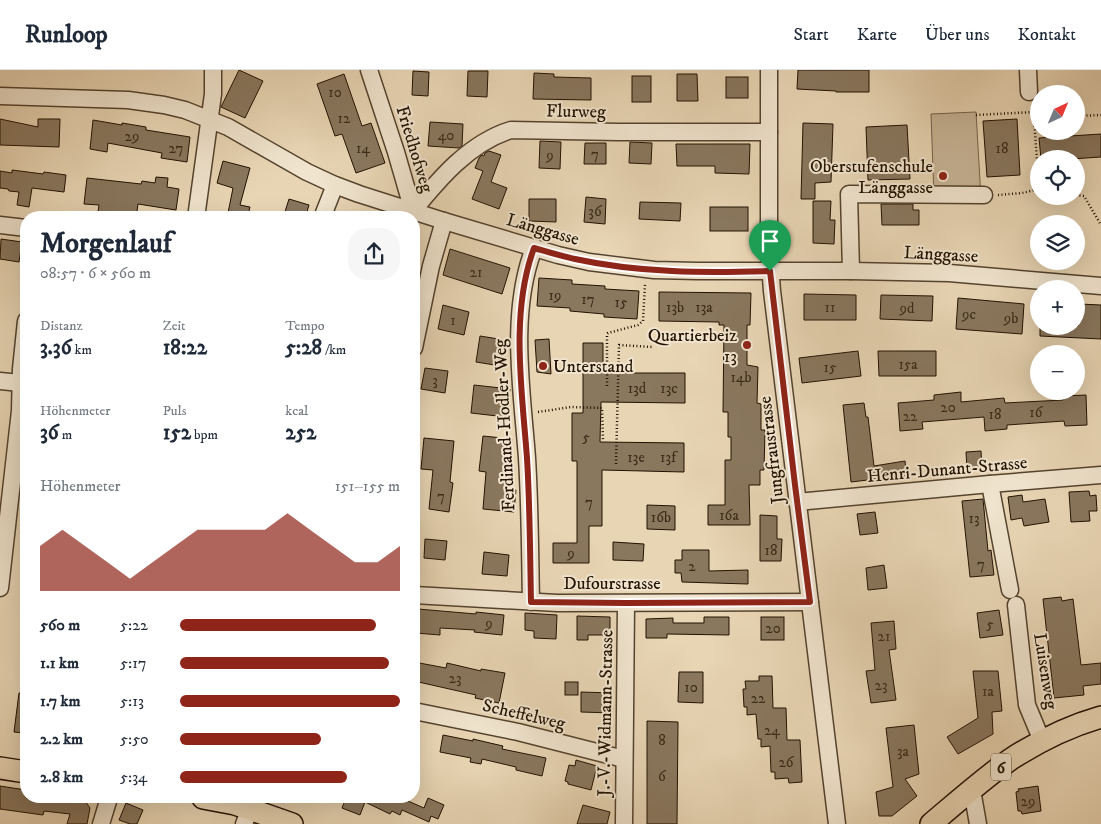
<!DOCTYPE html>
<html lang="de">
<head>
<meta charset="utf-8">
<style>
  body { margin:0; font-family:"IM FELL DW Pica",serif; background:#f6f6f7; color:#1f2937; height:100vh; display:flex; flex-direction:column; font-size:19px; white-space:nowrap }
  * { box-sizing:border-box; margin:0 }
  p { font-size:16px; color:#747a83 }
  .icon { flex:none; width:28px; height:28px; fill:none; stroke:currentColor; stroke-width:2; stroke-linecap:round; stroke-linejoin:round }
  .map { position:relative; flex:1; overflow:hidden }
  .panel { position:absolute; left:20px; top:141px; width:400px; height:592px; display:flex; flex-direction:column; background:#fff; border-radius:20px; box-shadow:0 5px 20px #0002 }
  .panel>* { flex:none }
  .needle { width:32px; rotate:44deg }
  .controls { position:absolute; left:1030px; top:15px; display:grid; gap:10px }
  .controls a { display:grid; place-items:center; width:55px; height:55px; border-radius:50%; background:#fff; box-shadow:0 5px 20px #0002; font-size:25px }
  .pin { position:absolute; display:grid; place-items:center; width:42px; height:42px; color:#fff; margin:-51px -21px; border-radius:50% 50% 50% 0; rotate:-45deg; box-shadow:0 0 5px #0007 }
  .pin .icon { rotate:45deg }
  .round { display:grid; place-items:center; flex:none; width:52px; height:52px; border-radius:20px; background:#f6f6f7 }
  .overview { display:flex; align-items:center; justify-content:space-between; height:85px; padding:0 20px }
  h1 { font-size:28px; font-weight:800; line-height:38px }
  .stats { display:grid; grid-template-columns:repeat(3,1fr); gap:8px; height:85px; padding:5px 20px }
  .stats div { display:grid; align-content:center }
  .stats b { font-size:21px; font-weight:800 }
  .stats small { font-size:14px; font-weight:400 }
  .stats p { font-size:14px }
  .chart { height:140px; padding:10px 20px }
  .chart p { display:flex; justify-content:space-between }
  .chart svg { width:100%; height:90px; margin-top:5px; fill:#8f2418; opacity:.7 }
  ul { padding:0 20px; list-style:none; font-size:16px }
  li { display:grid; grid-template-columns:80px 60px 1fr; align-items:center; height:38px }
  li i { height:12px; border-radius:6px; background:#8f2418 }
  header { display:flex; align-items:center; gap:30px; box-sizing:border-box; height:70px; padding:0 25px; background:#fff; border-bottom:1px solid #e0e1e3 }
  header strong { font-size:24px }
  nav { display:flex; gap:28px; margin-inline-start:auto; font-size:18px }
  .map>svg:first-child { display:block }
</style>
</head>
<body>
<header>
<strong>Runloop</strong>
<nav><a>Start</a><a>Karte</a><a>Über uns</a><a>Kontakt</a></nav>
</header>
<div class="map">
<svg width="1101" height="754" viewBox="0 0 1101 754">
  <rect width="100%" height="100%" fill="#e8d5b4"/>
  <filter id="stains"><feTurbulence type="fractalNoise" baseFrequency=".004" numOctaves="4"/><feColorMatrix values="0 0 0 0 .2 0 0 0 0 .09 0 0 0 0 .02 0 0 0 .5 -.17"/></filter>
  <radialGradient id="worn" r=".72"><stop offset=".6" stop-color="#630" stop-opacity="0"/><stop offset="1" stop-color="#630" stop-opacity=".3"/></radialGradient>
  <!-- green -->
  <path fill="#c7b496" stroke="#75634c" d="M976,42L981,128H934L931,44Z"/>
  <!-- building -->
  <g fill="#89775e" stroke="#231201">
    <path d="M239,0L263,11L245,48L221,37Z"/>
    <path d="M798,0H869V22H836V21L797,19Z"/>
    <path d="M413,1L429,2L428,26L412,25Z"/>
    <path d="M468,1H488L487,27L467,26Z"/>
    <path d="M534,3L554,4V7L591,8V30L533,29Z"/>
    <path d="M344,4L362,56L371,53L385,93L356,103L342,64L335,66L317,14Z"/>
    <path d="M677,4H697L698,31H677Z"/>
    <rect x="632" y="6" width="19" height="26"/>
    <rect x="726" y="7" width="22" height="21"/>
    <path d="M0,49L38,57V49H60L59,77L0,75Z"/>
    <path d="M1017,49L1020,105L987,107L983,51Z"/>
    <path d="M93,50L122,55V53L146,57V60L190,67L187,92L161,88L162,83L108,73L107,82L90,79Z"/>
    <path d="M430,52L463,54L462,76L459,78L428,76Z"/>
    <path d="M803,53L833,54L831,112L815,113V129H801Z"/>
    <path d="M907,55L910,109L868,110L866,57Z"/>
    <path d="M1101,64V87L1071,89H1041L1039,68Z"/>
    <path d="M540,71L561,72L560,99L539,98Z"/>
    <path d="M630,72L652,73L651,94L629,93Z"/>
    <path d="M585,73H606V94H584Z"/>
    <path d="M676,74H750L749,104L715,103V96H677Z"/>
    <path d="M489,81L501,85L491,112L507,118L499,139L472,129L483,101L475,98L479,88L482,85L484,86L485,83Z"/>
    <path d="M223,91L250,98L240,135L250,137L247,148H227L233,118L217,113Z"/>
    <path d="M12,100L43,104L44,102L66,105L64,122L32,118L29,137L17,135L19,122L9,121L8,119L0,118V101L12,103Z"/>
    <path d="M156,107L168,108L167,117L179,119L176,140L138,134L136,148H97L99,135L84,134L87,108L141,114L142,111L155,113Z"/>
    <path d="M586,127L606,129L605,154L584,152Z"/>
    <path d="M289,129L309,135L305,148H283Z"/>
    <path d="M529,129H556V152L529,151Z"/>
    <path d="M813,131H831L830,150H835L834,174L813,173Z"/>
    <path d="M640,132L681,133L680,151L639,149Z"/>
    <path d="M881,134H913V140H919V155H882Z"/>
    <rect x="710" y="137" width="38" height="24"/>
    <path d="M1,169L22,172L19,192L0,189Z"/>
    <path d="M450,179L510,198L502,224L443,205Z"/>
    <path d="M539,208L572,210V214L605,216V219L639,221L637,249L604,247V244L570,241V238L537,236Z"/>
    <path d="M659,222L751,223L750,255H747V295L758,297L757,333L761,334V360H765L764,400H760V415H749L750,455H708V435H725V390H731V367H728V342H723L724,255H719V252L659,251Z"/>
    <path d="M804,224L856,225V250H804Z"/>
    <path d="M881,225L933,226L932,251L880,249Z"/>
    <path d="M958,228L1024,234L1022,264L956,259Z"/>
    <path d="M1079,234L1101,235V269L1040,266V256H1078Z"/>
    <path d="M443,235L469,242L464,265L438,259Z"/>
    <path d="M480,266L505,270L501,296L476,292Z"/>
    <path d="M549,269L551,304L537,302L535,270Z"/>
    <path d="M583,273H603V303H685V333L601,332L600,372L684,373V402L602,400V456H589V493H553V473H577V391H572V343H583Z"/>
    <path d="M858,281L861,306L802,313L799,288Z"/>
    <path d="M878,281H936V306H879Z"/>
    <path d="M425,298L448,301L445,323L421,319Z"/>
    <path d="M474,315L510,319L506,347L471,343Z"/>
    <path d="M961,322V332L1004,328L1005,333L1063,330V326L1086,325L1087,355L1065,356L1064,351L1007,355V359L985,361L984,347L922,352L923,359L900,361L898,333L934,330V325Z"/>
    <path d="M864,333L866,347H868L874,396L905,391L907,408L894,409L893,407L851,412L843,335Z"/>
    <path d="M483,366L512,369L506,420H516L514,442L483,439L486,402L479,401Z"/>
    <path d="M424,368L454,371L450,412L453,413L449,442L429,439L433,400L421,399Z"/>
    <path d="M981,381L982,398L967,399L966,382Z"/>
    <path d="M1089,421L1090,426L1096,425L1097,441H1089L1090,451L1071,452L1069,422Z"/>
    <path d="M1022,425L1023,432L1045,429L1049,452L1024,456L1022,448L1011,450L1008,427Z"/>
    <path d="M983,429L988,481L991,480L994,505L970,507L962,431Z"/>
    <path d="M647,435L675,436V460L647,459Z"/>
    <path d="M875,442L878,463L860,465L857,444Z"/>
    <path d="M760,445L777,446V469H782L781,491H760Z"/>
    <path d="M425,469L447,471L445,490L424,488Z"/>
    <path d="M613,472L644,474L643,491L613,490Z"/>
    <path d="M682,480H709V501L748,500V514L682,512L681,503H675V490H682Z"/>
    <path d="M484,482L509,485L507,506L482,504Z"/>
    <path d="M884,495L887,518L868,520L866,498Z"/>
    <path d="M1061,527L1062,531L1073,529L1081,595L1101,593V614L1083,616L1084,625L1054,628L1043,529Z"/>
    <path d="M418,539L476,544V542L504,545L502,565L474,562L475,560L440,558V565L415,563Z"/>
    <path d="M999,540L1003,565L980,568L977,543Z"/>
    <path d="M525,543L557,545L556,569L534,568V561L525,560Z"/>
    <path d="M577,546L610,547V565H588V570H577Z"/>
    <path d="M704,547H729V565L667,564V568H646V549L673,548V553H704Z"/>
    <rect x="761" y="547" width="23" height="23"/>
    <path d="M894,551L896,579L889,580L896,630L871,633L866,601L875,600L871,553Z"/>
    <path d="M414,592L446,598L447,593L481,601V599L505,603L499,633L475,628L476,625L414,611Z"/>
    <path d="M973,601H998L1002,641L992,642L993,664L958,684L947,667L978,648Z"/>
    <path d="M679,602H703V633L678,632Z"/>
    <path d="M759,606H772L773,638H786L787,670H800L802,712L789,713L788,708L775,709V702H771L770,676L761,677V669H758L756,644L747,645V637H744L743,619H746L745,611H759Z"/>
    <rect x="565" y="612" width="13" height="13"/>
    <path d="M581,622L612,623V643L581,642Z"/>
    <path d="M19,623H26V663L14,662Z"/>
    <path d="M647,651L678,652L677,754H647Z"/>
    <path d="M914,655L919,704L905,709L917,726L892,746H879L876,722L893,717L886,658Z"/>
    <path d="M443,665L473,671V669L490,673L503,676L502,679L546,688L542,706L516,700V697L482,689L481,694L470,692L471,688L440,682Z"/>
    <path d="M576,690L597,696L591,720L568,714V712L565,711L569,695L575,696Z"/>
    <path d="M0,716L26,720V728H83L90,738L87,754H67L70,744L44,741L43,745L0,739Z"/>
    <path d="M1038,716L1041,741L1022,744L1021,741H1018L1016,722L1019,721L1018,719Z"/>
    <path d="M346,728H401L424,738L428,728L444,735L438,749L431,746L429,752L402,740L400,745L392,741L390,744L365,732L360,745L342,738Z"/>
    <path d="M126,733L143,740L137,754H130L119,750Z"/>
    <path d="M583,735L610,742L607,754H577Z"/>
  </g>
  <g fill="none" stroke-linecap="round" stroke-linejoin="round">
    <defs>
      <g id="minor">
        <path d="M369,0L396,82L413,141"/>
        <path d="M769,0V180L772,221L837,754"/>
        <path d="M1028,0L1029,22"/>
        <path d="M0,26L128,30L164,35L185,40L228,57L307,102L335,115L359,124L444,151L558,185L589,192L654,200L698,201H851L949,203L1101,216"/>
        <path d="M413,141C439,109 469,73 511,60L618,62H769"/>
        <path d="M196,148L213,24V0"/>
        <path d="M322,148L335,115"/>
        <path d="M0,155L26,158"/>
        <path d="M851,201L849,124L984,125"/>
        <path d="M414,278L431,196L444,151"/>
        <path d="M0,311L20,313"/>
        <path d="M990,414L1010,520"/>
        <path d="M797,432L990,414L1101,405"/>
        <path d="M0,518L20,341L21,299L26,251"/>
        <path d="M414,525L557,533L810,532"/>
        <path d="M531,532C530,484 530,436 527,388C522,320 509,243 534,178"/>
        <path d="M1016,535L1027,635L1042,671"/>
        <path d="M414,641L518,662L624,689"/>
        <path d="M972,720L978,754"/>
        <path d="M101,754L109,728"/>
        <path d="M244,754L250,739"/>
        <path d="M624,754L626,533"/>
      </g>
      <g id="major">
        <path d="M0,698L26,702"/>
        <path d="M203,728L235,734L292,754"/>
        <path d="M931,754C957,732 983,709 1011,689C1039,671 1069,656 1101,647"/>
      </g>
    </defs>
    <!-- minor casing -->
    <use href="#minor" stroke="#54432e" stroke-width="19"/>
    <!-- major casing -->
    <use href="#major" stroke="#231201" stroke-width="24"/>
    <!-- path -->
    <g stroke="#231201" stroke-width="2.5" stroke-dasharray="1 2.5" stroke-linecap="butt">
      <path d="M1033,35L1039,118"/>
      <path d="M976,45L1034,42"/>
      <path d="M1076,46L1101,45"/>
      <path d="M998,125L1022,123L1039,119"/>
      <path d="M1076,125L1084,126L1101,155"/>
      <path d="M607,316V264L608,263L638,255L643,251L645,214"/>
      <path d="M538,342L571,337L602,338L603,370"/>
      <path d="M616,394L619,275L653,277"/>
    </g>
    <!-- minor -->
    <use href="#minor" stroke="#f0e4ce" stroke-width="16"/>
    <!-- major -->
    <use href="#major" stroke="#e8d5b4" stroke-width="21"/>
  </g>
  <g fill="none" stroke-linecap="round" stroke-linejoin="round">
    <defs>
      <path id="route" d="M534,178C548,182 561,186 575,189C639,203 705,203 770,201L795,415L810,532L626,533L531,532C530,484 530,436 527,388C522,320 510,243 534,178Z"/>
    </defs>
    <!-- route casing -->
    <use href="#route" stroke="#fff" stroke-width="10"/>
    <!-- route -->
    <use href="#route" stroke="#8f2418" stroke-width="6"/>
  </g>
  <!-- markers -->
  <g fill="#8f2418" stroke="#f0e4ce" stroke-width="2">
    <circle cx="943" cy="106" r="5"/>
    <circle cx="747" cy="275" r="5"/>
    <circle cx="543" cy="296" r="5"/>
  </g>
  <g text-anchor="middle" stroke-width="4" stroke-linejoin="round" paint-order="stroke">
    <!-- number labels -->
    <g font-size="15" fill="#3c2b18">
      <text x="335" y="27">10</text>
      <text x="344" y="53">12</text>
      <text x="446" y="70">40</text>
      <text x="132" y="71">29</text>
      <text x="176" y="83">27</text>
      <text x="363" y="83">14</text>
      <text x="1002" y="83">18</text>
      <text x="595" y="89">7</text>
      <text x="550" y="90">9</text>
      <text x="595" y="146">36</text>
      <text x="476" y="207">21</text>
      <text x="555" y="230">19</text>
      <text x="588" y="234">17</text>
      <text x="621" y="237">15</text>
      <text x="675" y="242">13b</text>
      <text x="704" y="242">13a</text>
      <text x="830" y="242">11</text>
      <text x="907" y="243">9d</text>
      <text x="969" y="249">9c</text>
      <text x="1011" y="253">9b</text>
      <text x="453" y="255">1</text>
      <text x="908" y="299">15a</text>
      <text x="830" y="302">15</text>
      <text x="741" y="312">14b</text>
      <text x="435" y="315">3</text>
      <text x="637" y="323">13d</text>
      <text x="669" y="323">13c</text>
      <text x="948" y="342">20</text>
      <text x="1036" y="347">16</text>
      <text x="995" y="349">18</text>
      <text x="910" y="351">22</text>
      <text x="586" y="372">5</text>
      <text x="636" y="392">13e</text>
      <text x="668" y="392">13f</text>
      <text x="441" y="431">7</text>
      <text x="589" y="437">7</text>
      <text x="729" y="450">16a</text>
      <text x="661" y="452">16b</text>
      <text x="974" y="453">13</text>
      <text x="771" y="485">18</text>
      <text x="571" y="488">9</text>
      <text x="981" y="499">7</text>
      <text x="692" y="501">2</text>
      <text x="489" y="558">9</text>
      <text x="990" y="559">5</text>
      <text x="773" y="563">20</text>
      <text x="884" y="571">21</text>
      <text x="455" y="613">23</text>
      <text x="881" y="620">23</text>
      <text x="691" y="622">10</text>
      <text x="988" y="626">1a</text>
      <text x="758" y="633">22</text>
      <text x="772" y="665">24</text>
      <text x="662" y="675">8</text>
      <text x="903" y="686">3a</text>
      <text x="786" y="697">26</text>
      <text x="662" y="711">6</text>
      <text x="1028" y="736">29</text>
    </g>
    <!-- shield labels -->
    <rect fill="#f0e4ce" stroke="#60513e" stroke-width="1" x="991" y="683.5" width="20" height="27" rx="4"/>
    <g font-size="16" font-weight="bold" fill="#231201">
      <text x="1001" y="703">6</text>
    </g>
    <!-- street labels -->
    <g font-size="18" fill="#231201" stroke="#f0e4ce">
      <text transform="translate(576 41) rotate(1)" y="6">Flurweg</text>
      <text transform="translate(415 79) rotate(73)" y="6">Friedhofweg</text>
      <text transform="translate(543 159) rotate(16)" y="6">Länggasse</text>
      <text transform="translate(941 184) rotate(3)" y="6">Länggasse</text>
      <text transform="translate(504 355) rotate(-93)" y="6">Ferdinand-Hodler-Weg</text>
      <text transform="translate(771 380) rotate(-97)" y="6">Jungfraustrasse</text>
      <text transform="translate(947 399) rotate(-5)" y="6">Henri-Dunant-Strasse</text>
      <text x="612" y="519">Dufourstrasse</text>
      <text transform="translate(1046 601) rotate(81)" y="6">Luisenweg</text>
      <text transform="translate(605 643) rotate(-89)" y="6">J.-V.-Widmann-Strasse</text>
      <text transform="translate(524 644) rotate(13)" y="6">Scheffelweg</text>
    </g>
    <!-- poi labels -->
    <g font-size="18" fill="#231201" stroke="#f0e4ce" text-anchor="end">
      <text x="933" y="102">Oberstufenschule<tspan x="933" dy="21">Länggasse</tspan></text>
      <text x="737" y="271">Quartierbeiz<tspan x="737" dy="21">13</tspan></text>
      <text x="553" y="302" text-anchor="start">Unterstand</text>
    </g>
  </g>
  <rect width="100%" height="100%" filter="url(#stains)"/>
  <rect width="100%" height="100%" fill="url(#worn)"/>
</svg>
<div class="controls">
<a><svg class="needle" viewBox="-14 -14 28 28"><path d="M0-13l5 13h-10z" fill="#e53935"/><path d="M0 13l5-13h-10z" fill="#747a83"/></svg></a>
<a><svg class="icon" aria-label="locate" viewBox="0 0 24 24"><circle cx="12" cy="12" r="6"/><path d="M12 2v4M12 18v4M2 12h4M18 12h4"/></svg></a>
<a><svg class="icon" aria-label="layers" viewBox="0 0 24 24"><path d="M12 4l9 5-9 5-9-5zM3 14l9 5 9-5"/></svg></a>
<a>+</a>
<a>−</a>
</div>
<div class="pin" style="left:770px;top:201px;background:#1e9e55"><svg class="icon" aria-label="arrive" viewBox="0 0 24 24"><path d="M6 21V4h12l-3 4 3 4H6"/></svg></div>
<section class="panel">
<div class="overview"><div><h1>Morgenlauf</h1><p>08:57 · 6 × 560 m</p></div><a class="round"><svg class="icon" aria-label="share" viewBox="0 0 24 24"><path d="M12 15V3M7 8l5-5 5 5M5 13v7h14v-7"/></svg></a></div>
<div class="stats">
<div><p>Distanz</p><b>3.36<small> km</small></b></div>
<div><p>Zeit</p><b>18:22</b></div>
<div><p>Tempo</p><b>5:28<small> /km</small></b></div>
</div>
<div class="stats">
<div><p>Höhenmeter</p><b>36<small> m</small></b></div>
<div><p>Puls</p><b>152<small> bpm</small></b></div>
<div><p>kcal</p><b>252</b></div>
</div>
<div class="chart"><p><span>Höhenmeter</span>151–155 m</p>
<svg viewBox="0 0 160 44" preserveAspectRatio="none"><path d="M0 44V22L10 14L20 22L30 30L40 38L50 30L60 22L70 14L80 14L90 14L100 14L110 6L120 14L130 22L140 30L150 30L160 22V44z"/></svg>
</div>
<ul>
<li><b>560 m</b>5:22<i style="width:89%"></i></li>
<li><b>1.1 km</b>5:17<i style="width:95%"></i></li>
<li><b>1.7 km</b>5:13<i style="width:100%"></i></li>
<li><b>2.2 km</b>5:50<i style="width:64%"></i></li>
<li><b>2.8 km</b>5:34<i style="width:76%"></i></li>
</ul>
</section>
</div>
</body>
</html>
